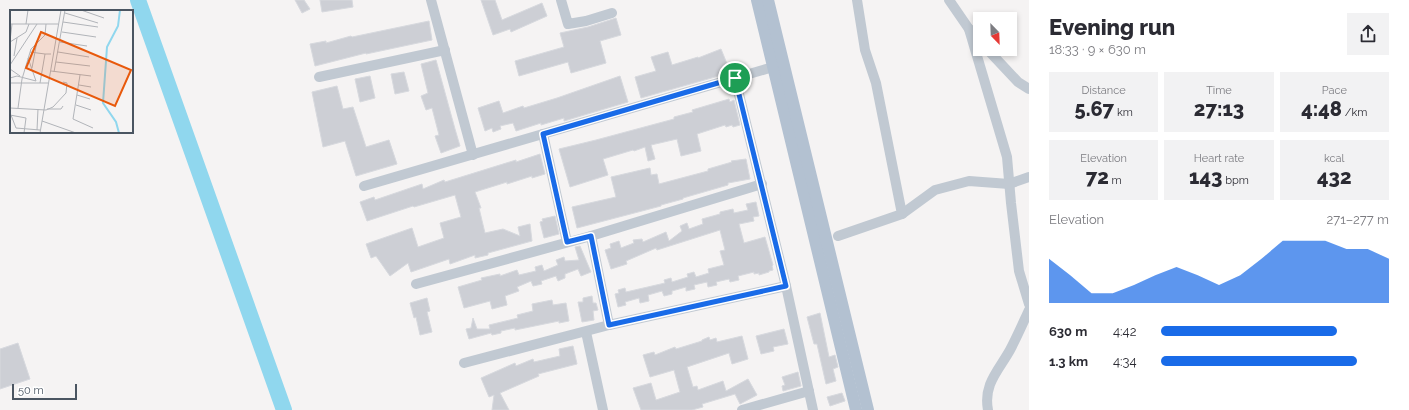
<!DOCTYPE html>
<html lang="en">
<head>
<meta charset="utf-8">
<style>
  body { margin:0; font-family:Raleway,sans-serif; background:#f2f2f3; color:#2b2b33; height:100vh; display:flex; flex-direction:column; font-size:15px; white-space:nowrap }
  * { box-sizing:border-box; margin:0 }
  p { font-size:13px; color:#7c7c81 }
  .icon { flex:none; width:22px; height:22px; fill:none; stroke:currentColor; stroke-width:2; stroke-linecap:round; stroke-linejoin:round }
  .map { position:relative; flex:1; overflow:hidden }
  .panel { display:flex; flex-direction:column; background:#fff; width:380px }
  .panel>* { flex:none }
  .needle { width:26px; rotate:157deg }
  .buttons { position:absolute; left:973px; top:12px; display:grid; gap:8px }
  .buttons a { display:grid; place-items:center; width:44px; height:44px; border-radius:0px; background:#fff; box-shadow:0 2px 6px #0003; font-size:20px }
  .scale { position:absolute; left:12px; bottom:10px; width:65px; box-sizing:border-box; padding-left:4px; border:2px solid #4a5561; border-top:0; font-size:11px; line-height:14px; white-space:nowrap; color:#4a5561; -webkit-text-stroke:3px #fff; paint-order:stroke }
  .pin { position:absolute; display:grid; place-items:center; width:34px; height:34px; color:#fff; margin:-17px; border:2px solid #fff; border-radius:50%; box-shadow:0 1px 4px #0007 }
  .round { display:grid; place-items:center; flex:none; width:42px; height:42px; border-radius:0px; background:#f2f2f3 }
  .head { display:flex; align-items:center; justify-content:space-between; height:68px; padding:0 20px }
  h1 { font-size:22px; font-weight:800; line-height:30px }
  .stats { display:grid; grid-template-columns:repeat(3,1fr); gap:6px; height:68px; padding:4px 20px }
  .stats div { display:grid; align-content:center; border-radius:0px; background:#f2f2f3; text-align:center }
  .stats b { font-size:20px; font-weight:800 }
  .stats small { font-size:11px; font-weight:400 }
  .stats p { font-size:11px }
  .chart { height:112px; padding:8px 20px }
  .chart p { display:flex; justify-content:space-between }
  .chart svg { width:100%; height:72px; margin-top:4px; fill:#196be8; opacity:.7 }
  ul { padding:0 20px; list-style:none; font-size:13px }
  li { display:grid; grid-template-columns:64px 48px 1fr; align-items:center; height:30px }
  li i { height:10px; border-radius:5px; background:#196be8 }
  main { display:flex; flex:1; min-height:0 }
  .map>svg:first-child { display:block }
</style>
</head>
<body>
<main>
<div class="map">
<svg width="1029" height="410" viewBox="0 0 1029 410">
  <rect width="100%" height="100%" fill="#f5f3f3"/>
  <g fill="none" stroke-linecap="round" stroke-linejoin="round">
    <!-- river -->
    <path stroke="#90d7ee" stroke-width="16" d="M138,0L284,410"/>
  </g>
  <!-- building -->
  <g fill="#cdcfd5" stroke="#d7d9de">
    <path d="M295,0H304L310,9L302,13Z"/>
    <path d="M320,0H352L353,7L322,12Z"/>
    <path d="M481,0H495L502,20L542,3L547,16L511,32L510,29L493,35Z"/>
    <path d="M616,18L621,35L600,41L606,63L571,73L568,62L519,76L515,61L564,47L560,33L588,27Z"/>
    <path d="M429,21L432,40L366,54V53L315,66L310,44L326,41V43L351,36L352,37Z"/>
    <path d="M721,49L730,71L715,77L641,98L635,77L656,71L651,57L668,52L672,65L698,57V58Z"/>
    <path d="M436,60L455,129L460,146L441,153L435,136L439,135L432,108L426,110L421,96L428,93L421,64Z"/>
    <path d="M404,72L409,91L395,94L391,74Z"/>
    <path d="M370,76L375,98L360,102L355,79Z"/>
    <path d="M620,76L628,102L564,121V118L541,125V123L516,131L513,123L500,126L501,129L493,132L492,128L485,131L478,108L499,101L503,113L523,106L524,108L557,98Z"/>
    <path d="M337,86L343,109L353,107L366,147L389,140L397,164L356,176L345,141L323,147L312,92Z"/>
    <path d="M729,99L730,102L734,100L740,125L733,127L732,125L726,127L725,125L697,134L701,151L681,156L677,139L651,145L655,159L648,161L645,147L634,151L633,150L603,159L608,175L570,187L559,149L596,140L674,119V117L693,112L692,110Z"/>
    <path d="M540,154L545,174L532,178V176L507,184V182L475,192L481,208H479L485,233L503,229L520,236L518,227L530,224L532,241L488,253V255L475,258V255L450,264L449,259L411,272L408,263L390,276L376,256L371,258L366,244L412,228L418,247L444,238L440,223L461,217L455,195L414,207L413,206L367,221L360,202L374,197L375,200L422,184L423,189L444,180L445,182L516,160V162Z"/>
    <path d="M746,159L750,179L728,183V185L683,198V199L661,205V206L577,228L572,207L616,197L611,177L650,168L651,175L657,174L659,184L708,171V169L732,162L731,161Z"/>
    <path d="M756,202L759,216L753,217L754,221L739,224L744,243L765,237L773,265L772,266L773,270L769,271V272L759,275V273L754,274V272L738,276L739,280L730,282L729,279L716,282L717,285L708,287L707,282L694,285L695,289L686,291V287L672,291V294L664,296L662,291L648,295L649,301L640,303L639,298L625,302L626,305L618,307L615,294L619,293L618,290L625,288L626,292L665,283L664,280L671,278L672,282L688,277L687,274L694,272L696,277L709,273L708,269L724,265L720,251L725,250L720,230L657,250L656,248L626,261L627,264L611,269L605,250L611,248L610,244L619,241L621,248L634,243L633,240L642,239L643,242L666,232L669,241L682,231L680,226L687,223L689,229L703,224L702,219L720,214V212L733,209L734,213L748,210L746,204Z"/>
    <path d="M555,216L559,234L544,238L540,222L543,221L542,219Z"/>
    <path d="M580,246L591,272L581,276L578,269L565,274V278L558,281L556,276L541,281L542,284L533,286L531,281L517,287L519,291L505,296L507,305L492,309L490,301L464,308L458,287L482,280L481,278L500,274V276L517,270L519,275L536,271L535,267L542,265L544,271L558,265L556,260L564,257L565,261L579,260L575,247Z"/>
    <path d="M592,296L593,303H596L598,310L593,311L594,320L582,322L578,302H583V298Z"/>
    <path d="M427,298L430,311L427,312L432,332L420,335L416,317L414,318L410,303Z"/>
    <path d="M552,300L553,305L566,303L569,321L559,323V321L515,330V328L501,331V333L492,335L491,333L469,339L466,329L471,328L473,318L477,329H490L489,325L518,318L517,315L533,311L532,304Z"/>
    <path d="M820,313L829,357L835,355L838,367L833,369L836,381L826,384L817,344H814L807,317Z"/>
    <path d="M784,329L788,344L773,347L774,351L761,354L756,336Z"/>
    <path d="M742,336L748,359L732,364L729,353L687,367L693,387L697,386L698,390L723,381L726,391L748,379L757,395L740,404L735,394L702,404L703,407L692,410H641L633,388L651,383L656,400L680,392L674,370L650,377L643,355L654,352L655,355L675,347L676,349L702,341V340L709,337L710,340L716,338L717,342Z"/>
    <path d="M18,343L30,379L0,389V349Z"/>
    <path d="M573,346L577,364L538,374L539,376L500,393L509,410H492L494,395L489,397L481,378L515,363L516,366L533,359L534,362L560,356L559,349Z"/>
    <path d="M798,372L801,386L783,391L782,386L785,385L782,377Z"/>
    <path d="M842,393L845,401L830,406L827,397Z"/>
  </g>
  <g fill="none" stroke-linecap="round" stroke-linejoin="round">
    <!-- minor -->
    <g stroke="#c1c9d2" stroke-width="10">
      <path d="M431,0L473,155"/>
      <path d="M561,0L568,24L586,21L612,13"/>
      <path d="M949,0L969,29L980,41"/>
      <path d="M969,29L1007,157L1011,203L1019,271L1029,304"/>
      <path d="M987,49L1018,82L1029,89"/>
      <path d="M319,77L445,50"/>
      <path d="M735,78L786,286L813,410"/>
      <path d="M543,134L567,242"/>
      <path d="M364,186L773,67"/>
      <path d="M902,214L935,190L969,181L1009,184L1029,177"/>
      <path d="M591,236L609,325"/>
      <path d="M838,236L902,214L876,83L865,50L857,0"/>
      <path d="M416,284L591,236L762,184"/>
      <path d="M586,332L603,410"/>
      <path d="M464,363L609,325L786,286"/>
      <path d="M742,410L809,391"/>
      <path d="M988,410C983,384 999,370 1010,350C1017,337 1023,323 1029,310"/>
    </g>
    <!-- major -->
    <g stroke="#b3c1d1" stroke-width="12">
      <path d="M757,0L856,410"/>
      <path d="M768,0L868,410"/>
    </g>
  </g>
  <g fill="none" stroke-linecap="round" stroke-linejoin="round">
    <defs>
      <path id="route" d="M735,78L786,286L609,325L591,236L567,242L543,134Z"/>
    </defs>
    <!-- route casing -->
    <use href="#route" stroke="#fff" stroke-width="8"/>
    <!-- route -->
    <use href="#route" stroke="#196be8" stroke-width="5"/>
  </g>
  <!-- overview -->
  <g transform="translate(10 10)">
    <rect width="123" height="123" fill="#f5f3f3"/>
    <path fill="none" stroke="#90d7ee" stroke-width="2" d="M109,123L106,112L93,93L97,37L108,16L110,0"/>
    <path fill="none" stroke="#b1b4b9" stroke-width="1" d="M71,0L94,8M55,3L88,13M53,12L88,17M0,14H48M16,14L18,0M52,22L86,27M0,31L2,14M0,32L16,22L19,14M50,32L77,36M20,42L35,44M48,42L79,47M4,46L7,28M18,48L26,71M46,52L80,56M0,55L27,14M22,58L27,31M0,59L10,66M41,61L81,66M44,62L55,0M70,65L63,109L83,118M0,68L7,66L26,71M0,73H38M30,73L35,44H41M69,75L81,77M67,85L80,89M66,95L81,100M0,98L36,100L43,97L56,83L57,73L53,72M8,98L12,69L21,39L35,25L36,14M37,99H51L53,96M0,105L16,108L14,123M1,105L6,118L30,120M32,111L66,123M27,120L28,99M30,123L51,0"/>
    <path fill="#e8590c" fill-opacity="0.15" stroke="#e8590c" stroke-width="2" d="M31,22L121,60L105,96L16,58Z"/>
    <rect width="123" height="123" fill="none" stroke="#4a5561" stroke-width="2"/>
  </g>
</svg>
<div class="buttons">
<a><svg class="needle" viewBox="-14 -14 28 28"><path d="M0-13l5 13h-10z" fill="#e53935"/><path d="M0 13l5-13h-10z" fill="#7c7c81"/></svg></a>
</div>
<div class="scale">50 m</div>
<div class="pin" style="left:735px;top:78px;background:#1e9e55"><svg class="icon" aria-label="arrive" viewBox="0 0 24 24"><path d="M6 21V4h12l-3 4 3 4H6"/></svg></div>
</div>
<section class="panel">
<div class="head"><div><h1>Evening run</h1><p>18:33 · 9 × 630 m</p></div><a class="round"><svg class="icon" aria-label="share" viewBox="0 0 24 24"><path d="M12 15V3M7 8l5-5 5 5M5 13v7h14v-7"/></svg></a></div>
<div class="stats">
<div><p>Distance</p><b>5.67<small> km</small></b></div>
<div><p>Time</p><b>27:13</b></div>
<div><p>Pace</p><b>4:48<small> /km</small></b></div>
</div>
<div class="stats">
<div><p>Elevation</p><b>72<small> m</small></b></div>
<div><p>Heart rate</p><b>143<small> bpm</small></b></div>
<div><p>kcal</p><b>432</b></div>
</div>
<div class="chart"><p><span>Elevation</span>271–277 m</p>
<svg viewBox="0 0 160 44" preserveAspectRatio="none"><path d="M0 44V17L10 27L20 38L30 38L40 33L50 27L60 22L70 27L80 33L90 27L100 17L110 6L120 6L130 6L140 11L150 11L160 17V44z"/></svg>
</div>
<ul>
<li><b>630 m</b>4:42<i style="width:77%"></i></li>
<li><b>1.3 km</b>4:34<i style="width:86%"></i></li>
</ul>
</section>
</main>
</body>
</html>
